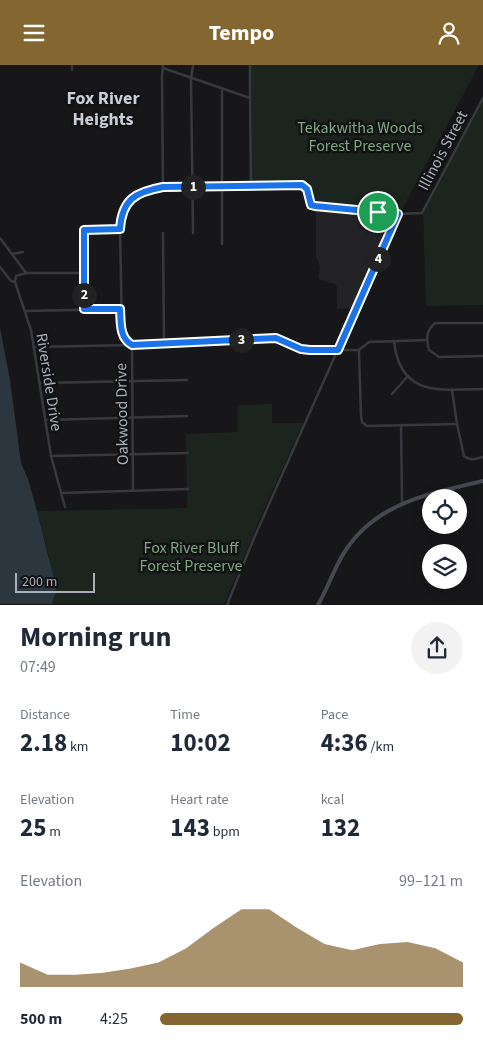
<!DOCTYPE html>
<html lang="en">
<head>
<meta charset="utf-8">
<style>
  body { margin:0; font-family:"Source Sans 3",sans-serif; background:#f2f2f3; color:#1f2937; height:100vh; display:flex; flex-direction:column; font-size:19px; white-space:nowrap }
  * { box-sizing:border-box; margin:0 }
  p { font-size:16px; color:#747a83 }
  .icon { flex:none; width:28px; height:28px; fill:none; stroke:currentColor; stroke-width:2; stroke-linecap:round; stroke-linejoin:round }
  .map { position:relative; height:540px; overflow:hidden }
  .details { display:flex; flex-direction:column; background:#fff; flex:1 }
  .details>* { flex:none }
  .tools { position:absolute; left:422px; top:424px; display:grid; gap:10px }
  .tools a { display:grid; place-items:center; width:45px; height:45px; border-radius:50%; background:#fff; box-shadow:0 2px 12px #0003; font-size:25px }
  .scale { position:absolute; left:15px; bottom:12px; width:80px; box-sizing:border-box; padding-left:5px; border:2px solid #a8aeba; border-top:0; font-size:14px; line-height:18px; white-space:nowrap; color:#a8aeba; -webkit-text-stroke:4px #121214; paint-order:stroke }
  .pin { position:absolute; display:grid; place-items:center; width:42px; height:42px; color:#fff; margin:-21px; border:2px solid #fff; border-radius:50%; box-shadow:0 1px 5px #0007 }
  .km { position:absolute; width:25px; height:25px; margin:-12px; border-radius:50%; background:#222; color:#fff; font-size:14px; line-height:25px; text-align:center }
  .round { display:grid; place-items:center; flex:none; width:52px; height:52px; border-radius:26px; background:#f2f2f3 }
  .summary { display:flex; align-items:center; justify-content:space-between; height:85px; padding:0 20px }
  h1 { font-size:28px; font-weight:700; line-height:38px }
  .metrics { display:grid; grid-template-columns:repeat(3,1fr); gap:8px; height:85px; padding:5px 20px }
  .metrics div { display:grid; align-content:center }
  .metrics b { font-size:25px; font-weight:700 }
  .metrics small { font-size:14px; font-weight:400 }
  .metrics p { font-size:14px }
  .chart { height:140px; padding:10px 20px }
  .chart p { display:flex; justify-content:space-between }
  .chart svg { width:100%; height:90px; margin-top:5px; fill:#846631; opacity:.7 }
  ul { padding:0 20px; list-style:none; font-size:16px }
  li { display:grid; grid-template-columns:80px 60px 1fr; align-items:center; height:38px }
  li i { height:12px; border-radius:6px; background:#846631 }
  header { display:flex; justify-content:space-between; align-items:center; height:65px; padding:0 20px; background:#846631; color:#fff; font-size:22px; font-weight:700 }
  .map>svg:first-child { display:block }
</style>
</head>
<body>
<header><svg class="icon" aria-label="menu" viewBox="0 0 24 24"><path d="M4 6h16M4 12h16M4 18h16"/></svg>Tempo<svg class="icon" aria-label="person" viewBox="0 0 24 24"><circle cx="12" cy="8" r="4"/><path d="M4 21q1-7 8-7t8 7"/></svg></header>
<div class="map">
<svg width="483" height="540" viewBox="0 0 483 540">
  <rect width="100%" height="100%" fill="#171719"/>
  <!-- built -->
  <path fill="#232326" d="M316,143L394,149L352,243L337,244V223L335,219L318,214L320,201L316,191Z"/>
  <!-- green -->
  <g fill="#1c251d">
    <path d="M251,0H479L401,146L314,139L308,122L305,120H260L254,118L252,114Z"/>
    <path d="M483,35V240L426,241L423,148Z"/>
    <path d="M272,339V358H303L265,442L224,539H52L56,527L48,487L37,446L187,443L186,369L238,367V340Z"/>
  </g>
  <!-- water -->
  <path fill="#2b363e" d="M0,263L10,315L21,398L28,414L37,446L55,518L56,527L52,539H0Z"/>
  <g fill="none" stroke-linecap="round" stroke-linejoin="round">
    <!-- street -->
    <g stroke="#37393e" stroke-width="2.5">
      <path d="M72,0V5"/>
      <path d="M163,0L162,11L163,122"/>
      <path d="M193,0L191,14L193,168"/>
      <path d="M163,3L250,33L251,121"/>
      <path d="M222,25V179"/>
      <path d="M250,33V0"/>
      <path d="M163,168L164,278"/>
      <path d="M0,173L26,208"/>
      <path d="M12,189L23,187"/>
      <path d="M0,202L11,216L15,217L31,265L51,391L65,442"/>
      <path d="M15,217L16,211L26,208H83"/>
      <path d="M84,244L85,165L120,164"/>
      <path d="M25,246L120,244"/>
      <path d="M483,258H435C426,266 426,274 429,285L439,292L483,291"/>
      <path d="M394,276C400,332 439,325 483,324"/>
      <path d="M34,282L132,280L276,273L301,284L310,285H359L369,277L426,275"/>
      <path d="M359,285L361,351L362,357L367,361L457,359"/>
      <path d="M41,318L187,315"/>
      <path d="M452,325L457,359L464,391C470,396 476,394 483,392"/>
      <path d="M392,329L407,312"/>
      <path d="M46,355L187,351"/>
      <path d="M401,360L402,437"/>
      <path d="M51,391L188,388"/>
      <path d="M133,426L132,280L126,275L122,268L120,164C122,136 137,126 163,122L302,120L307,124L311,140L315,141L398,149L422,148L483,33"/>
      <path d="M62,428L188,424"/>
      <path d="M227,540L254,473L398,149"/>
    </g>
    <!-- secondary -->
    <path stroke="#45484f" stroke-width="4" d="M318,540C327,524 333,507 342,491C373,438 428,429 483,416"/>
  </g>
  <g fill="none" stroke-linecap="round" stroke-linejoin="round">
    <defs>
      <path id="route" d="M302,120L307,124L311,140L315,141L398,149L338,285H310L301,284L276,273L132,280C119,272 121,258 120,244H84V165L120,164C122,134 136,127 163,122Z"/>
    </defs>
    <!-- route casing -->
    <use href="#route" stroke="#fff" stroke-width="10"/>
    <!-- route -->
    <use href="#route" stroke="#1a73e8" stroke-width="6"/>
  </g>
  <g text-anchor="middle" stroke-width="5" stroke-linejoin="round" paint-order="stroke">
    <!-- park labels -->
    <g font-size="16" fill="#7da77e" stroke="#121214">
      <text x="360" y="68">Tekakwitha Woods<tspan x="360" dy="18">Forest Preserve</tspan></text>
      <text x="191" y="488">Fox River Bluff<tspan x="191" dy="18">Forest Preserve</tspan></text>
    </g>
    <!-- street labels -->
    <g font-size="16" fill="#a8aeba" stroke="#121214">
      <text transform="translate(442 85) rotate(-62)" y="6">Illinois Street</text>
      <text transform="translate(50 317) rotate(81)" y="6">Riverside Drive</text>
      <text transform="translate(121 349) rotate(-91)" y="6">Oakwood Drive</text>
    </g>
    <!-- neighbourhood labels -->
    <g font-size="18" font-weight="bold" fill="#c9cdd6" stroke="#121214">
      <text x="103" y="39">Fox River<tspan x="103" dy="21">Heights</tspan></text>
    </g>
  </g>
</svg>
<div class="tools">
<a><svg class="icon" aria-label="locate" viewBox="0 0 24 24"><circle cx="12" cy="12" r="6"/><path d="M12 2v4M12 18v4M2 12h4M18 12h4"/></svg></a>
<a><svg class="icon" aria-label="layers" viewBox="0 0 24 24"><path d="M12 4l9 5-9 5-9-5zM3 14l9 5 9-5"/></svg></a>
</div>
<div class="scale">200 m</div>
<div class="pin" style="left:378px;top:147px;background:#1e9e55"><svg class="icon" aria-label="arrive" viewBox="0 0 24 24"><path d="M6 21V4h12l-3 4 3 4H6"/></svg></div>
<b class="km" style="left:193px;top:122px">1</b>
<b class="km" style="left:84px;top:230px">2</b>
<b class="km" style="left:241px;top:275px">3</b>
<b class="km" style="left:378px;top:194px">4</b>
</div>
<section class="details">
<div class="summary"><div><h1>Morning run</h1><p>07:49</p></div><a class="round"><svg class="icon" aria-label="share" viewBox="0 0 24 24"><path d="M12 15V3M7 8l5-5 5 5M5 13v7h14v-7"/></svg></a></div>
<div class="metrics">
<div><p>Distance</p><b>2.18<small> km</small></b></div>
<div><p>Time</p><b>10:02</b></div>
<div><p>Pace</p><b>4:36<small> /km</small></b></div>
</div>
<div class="metrics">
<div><p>Elevation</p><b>25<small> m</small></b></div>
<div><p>Heart rate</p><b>143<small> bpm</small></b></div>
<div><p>kcal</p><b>132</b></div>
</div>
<div class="chart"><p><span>Elevation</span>99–121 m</p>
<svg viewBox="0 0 160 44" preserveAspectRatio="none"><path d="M0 44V32L10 38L20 38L30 37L40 35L50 32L60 25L70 15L80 6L90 6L100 15L110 23L120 26L130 23L140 22L150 25L160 32V44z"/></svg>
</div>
<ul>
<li><b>500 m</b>4:25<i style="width:100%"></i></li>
</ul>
</section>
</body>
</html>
